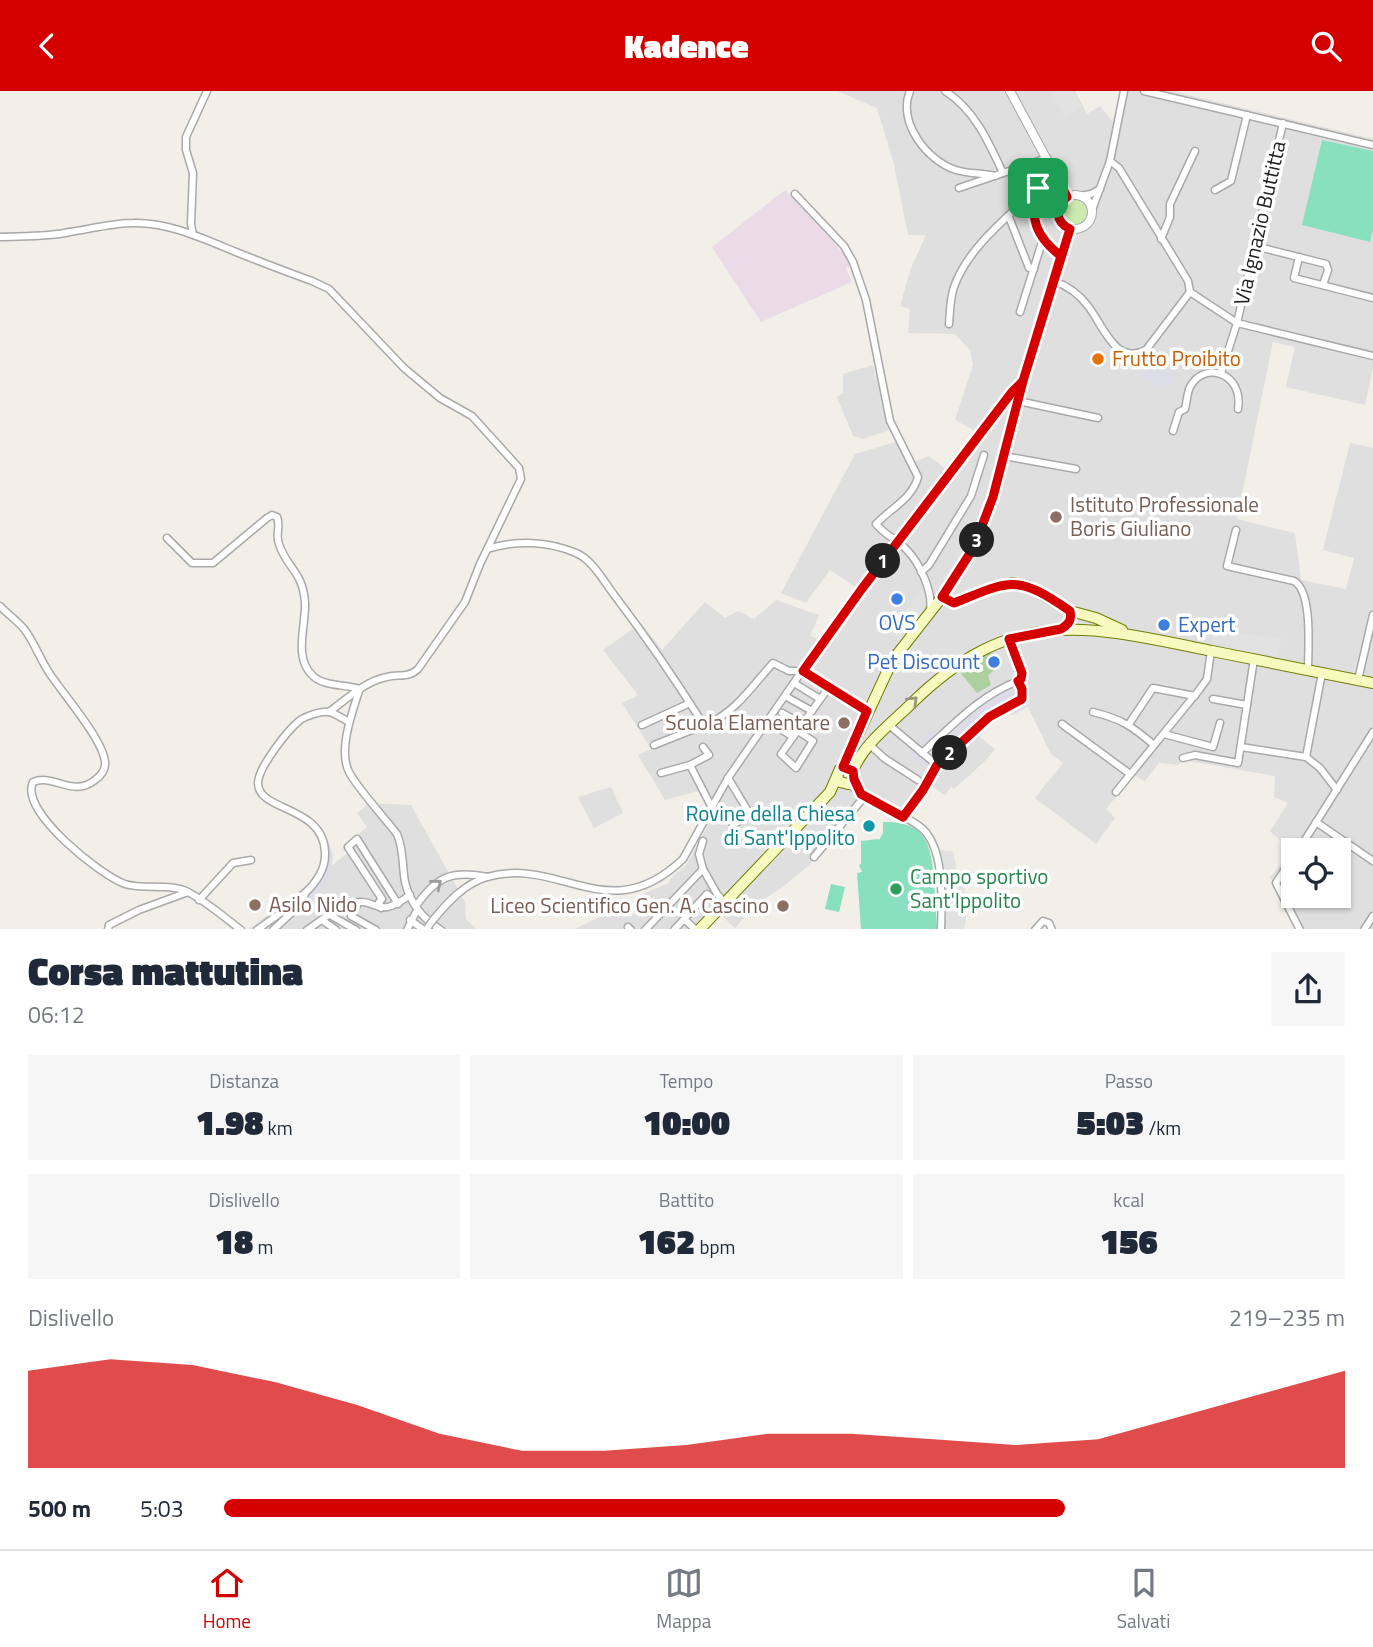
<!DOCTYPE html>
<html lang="it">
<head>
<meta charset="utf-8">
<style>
  body { margin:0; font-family:"Titillium Web",sans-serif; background:#f6f6f7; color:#1f2937; height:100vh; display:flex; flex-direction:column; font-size:26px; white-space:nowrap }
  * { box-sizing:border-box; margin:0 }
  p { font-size:23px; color:#747a83 }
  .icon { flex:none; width:38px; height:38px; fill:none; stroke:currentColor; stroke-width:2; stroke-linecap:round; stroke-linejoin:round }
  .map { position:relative; height:838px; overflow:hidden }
  .sheet { display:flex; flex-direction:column; background:#fff; flex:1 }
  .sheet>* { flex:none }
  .tools { position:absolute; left:1281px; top:747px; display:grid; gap:14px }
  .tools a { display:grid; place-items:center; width:70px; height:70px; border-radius:0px; background:#fff; box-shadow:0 2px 5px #0004; font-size:35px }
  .pin { position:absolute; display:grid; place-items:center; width:60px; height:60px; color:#fff; margin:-30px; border-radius:14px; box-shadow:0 4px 10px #0006 }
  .km { position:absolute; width:35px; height:35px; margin:-18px; border-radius:50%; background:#222; color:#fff; font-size:19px; line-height:35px; text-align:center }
  .round { display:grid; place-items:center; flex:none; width:74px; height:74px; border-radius:0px; background:#f6f6f7 }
  .headline { display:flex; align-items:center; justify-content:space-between; height:119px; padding:0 28px }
  h1 { font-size:38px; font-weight:800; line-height:52px }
  .figures { display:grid; grid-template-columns:repeat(3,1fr); gap:10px; height:119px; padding:7px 28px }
  .figures div { display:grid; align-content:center; border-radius:0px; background:#f6f6f7; text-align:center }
  .figures b { font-size:35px; font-weight:800 }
  .figures small { font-size:19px; font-weight:400 }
  .figures p { font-size:19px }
  .chart { height:196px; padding:14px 28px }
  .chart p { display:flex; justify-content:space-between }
  .chart svg { width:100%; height:126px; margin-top:7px; fill:#d40000; opacity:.7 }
  ul { padding:0 28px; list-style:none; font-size:23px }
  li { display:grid; grid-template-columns:112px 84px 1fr; align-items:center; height:52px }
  li i { height:18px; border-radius:9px; background:#d40000 }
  header { display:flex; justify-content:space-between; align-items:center; height:91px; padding:0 28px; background:#d40000; color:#fff; font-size:32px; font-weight:800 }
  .menu { display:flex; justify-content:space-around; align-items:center; height:98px; border-top:2px solid #e0e1e3; background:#fff; font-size:19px; color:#747a83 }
  .menu a { display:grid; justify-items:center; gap:4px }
  .menu .selected { color:#d40000 }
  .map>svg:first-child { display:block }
</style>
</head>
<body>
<header><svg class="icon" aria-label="back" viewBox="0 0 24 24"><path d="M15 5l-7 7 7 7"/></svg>Kadence<svg class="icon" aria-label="search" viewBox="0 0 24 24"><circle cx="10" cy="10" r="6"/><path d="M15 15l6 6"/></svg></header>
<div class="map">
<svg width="1373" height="839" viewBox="0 0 1373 839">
  <rect width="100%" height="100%" fill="#f2efe9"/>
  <!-- residential -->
  <g fill="#e0dfdf" fill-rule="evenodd">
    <path d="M837,0H1075L1087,23L1100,15L1113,31L1120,0H1172L1373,48V277L1365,314L1286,296L1295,256L1273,251L1237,428L1295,442L1301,489L1346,498L1354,467L1323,459L1350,352L1373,357V838H1296L1270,786L1292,760L1270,740L1288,712L1274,706L1275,685L1183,669L1179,674L1159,672L1145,690L1134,684L1106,718L1115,727L1096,753L1035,707L1063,672L1051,663L1028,616L1012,624L1006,621L986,636L980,646L995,658L983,672L954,698L951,696L945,704L925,691L902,723L871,702L822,763L783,796L755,814L735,837L720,823L705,838L572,839L615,819L631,826L641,814L635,806L669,792V789L687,773L713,725L698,700L665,709L638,664L651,658L622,612L638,604L603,559L641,532L662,559L705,511L725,527L738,520L754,528L776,509L819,524L810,545L818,548L857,497L830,479L806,512L781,502L855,363L896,351L910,372L929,365L946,378L975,340L955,329L973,274L970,259L955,243L908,242L910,218L900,215L911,177L926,144H908L894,73L877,17ZM1293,760H1339V805H1293Z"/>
    <path d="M873,274L889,339L863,348L853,345L837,306L843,302V283Z"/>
    <path d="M611,696L623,722L594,737L578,706Z"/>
    <path d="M370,712L411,714L465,811L466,828L476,838L248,839L348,762L343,755L367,736L357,722Z"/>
  </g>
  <!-- industrial -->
  <path fill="#ebdbe8" d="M785,99L820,134L852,174L846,177L852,191L761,231L712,156Z"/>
  <!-- grass -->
  <circle fill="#cdebb0" cx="1074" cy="122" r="13"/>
  <!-- forest -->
  <path fill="#add19e" d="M990,561L997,577L988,584L991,594L977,602L959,580Z"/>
  <!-- pitch -->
  <g fill="#88e0be">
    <path d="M1322,49L1373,60V139L1370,151L1302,134Z"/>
    <path d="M883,731C925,730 931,752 934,788C935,805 936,822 937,838H861L857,782L862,781L859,774L861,773V750L878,748L879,749L883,742Z"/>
    <path d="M831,793L845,796L839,821L825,818Z"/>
  </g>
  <!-- parking -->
  <g fill="#e2e2e2">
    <path d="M1050,0H1073L1082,16L1065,26Z"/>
    <path d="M923,496L929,507L925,520L900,550L888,541Z"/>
    <path d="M1214,538L1282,548L1277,565L1234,558L1231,554L1218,551L1211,553Z"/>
    <path d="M940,759L953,760L957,781L964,783L966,828L964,838H945Z"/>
  </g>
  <!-- plaza -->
  <g fill="#dddde8">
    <path d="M1156,265L1176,282L1171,295L1162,292L1160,298L1142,283Z"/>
    <path d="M1021,584L1025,585L1028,614L1016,622H1009L1006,619L999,623L985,636L986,637L972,654L968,651L951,671L947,668L937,681L930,679L909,663L931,640L935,644L977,607Z"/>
    <path d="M327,746L333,764L331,781L325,796L310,811L309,801L325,780L328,760Z"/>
  </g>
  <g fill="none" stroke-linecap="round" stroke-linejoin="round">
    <defs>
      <g id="minor">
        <path d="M910,0C897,31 927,70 956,79C969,83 982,82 995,85"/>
        <path d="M945,0C975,19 989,52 1003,82"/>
        <path d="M1144,0L1373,54"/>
        <path d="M1110,70L1119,77L1188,190L1190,201L1237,232L1373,265"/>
        <path d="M1054,80C1049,85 1042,91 1038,97C1023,122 1042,151 1061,165"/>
        <path d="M959,97L1047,67"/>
        <path d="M1215,99L1231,90L1247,24"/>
        <path d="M795,103L844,155L853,171L866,209L890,330L918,386C912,408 891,417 876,433C885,444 897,449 906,458C920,472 933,501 930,519"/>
        <path d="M1080,105L1091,103L1100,98"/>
        <path d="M1092,119L1110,70L1124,0"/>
        <path d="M1009,126L1029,177L1034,178"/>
        <path d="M193,144L191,133L193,82L186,59V46L207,0"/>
        <path d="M0,146C23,145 48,146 70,141C90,138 113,132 133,132C169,131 204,148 236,161C261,171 287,181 312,190L329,198L404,277L440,307L472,325L519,377L521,388L480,473L465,511L418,578C409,587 399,583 387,586C365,590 347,608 329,621"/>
        <path d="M1161,148L1170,126V113L1195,60"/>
        <path d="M1255,155L1326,173L1328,179L1323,194"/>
        <path d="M1299,166L1294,187L1373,207"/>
        <path d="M1054,190C1068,195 1079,203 1088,215C1103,234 1115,275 1146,259L1190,201"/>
        <path d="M1020,221L1043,148"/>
        <path d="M949,233C950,221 950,207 954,196C968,156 1009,125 1038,97"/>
        <path d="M1221,282L1237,232L1283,32"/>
        <path d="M1018,310L1098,327"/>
        <path d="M1173,340L1179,321L1185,318C1187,311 1187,302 1190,296C1204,269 1244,282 1238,318"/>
        <path d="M1004,365L1076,378"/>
        <path d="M1236,439L1227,475L1294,490C1313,501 1308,558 1308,579"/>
        <path d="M167,447L192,472H213L267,427L272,424L277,426C281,435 275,444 279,453C287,478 303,480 305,512C306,535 293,567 313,585C325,596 345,593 360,598"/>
        <path d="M487,458C516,449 548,450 576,462C593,469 604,491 615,505C646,546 673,585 700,628L707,633C735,622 753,594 773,572L789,580H802L868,619"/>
        <path d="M921,481L929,474L971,405L984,364"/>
        <path d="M0,515C8,524 21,532 27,542C35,554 40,567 48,580C62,602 103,648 105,671C106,678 101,685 95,689C73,707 53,682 33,691C19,720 100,784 125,793C144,799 170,792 188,801C207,811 224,826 241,839"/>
        <path d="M1009,548L1022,582L1021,588L1018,590"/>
        <path d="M1358,589L1373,524"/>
        <path d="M794,592L820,608"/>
        <path d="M359,600C352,622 338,659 349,681C358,698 384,726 397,743C404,759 402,775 405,791C410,812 423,828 441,839"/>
        <path d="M785,605L812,620"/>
        <path d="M1213,608L1247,614"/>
        <path d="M1093,621C1121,628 1132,635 1154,654"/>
        <path d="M782,622L802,633"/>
        <path d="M1062,633L1130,683"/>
        <path d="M1129,633L1153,597L1195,605"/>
        <path d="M642,634L690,612"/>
        <path d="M774,634L793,646"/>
        <path d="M889,634L937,674"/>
        <path d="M798,640L813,650L796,677L781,663L829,596"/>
        <path d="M1164,643L1213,656L1220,632"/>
        <path d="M654,654L707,633"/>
        <path d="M870,654L884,667L918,689"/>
        <path d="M1241,656L1306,666L1320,677L1337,699"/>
        <path d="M1306,666L1322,582"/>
        <path d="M1183,667L1195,664L1238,672L1254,568"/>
        <path d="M690,674L711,715"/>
        <path d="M661,682L690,674L709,664L703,656"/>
        <path d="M728,687L748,720L747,725L733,734"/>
        <path d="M848,693C870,709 896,719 919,735C945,753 942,809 941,839"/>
        <path d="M1116,701L1199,599L1207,588L1211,560"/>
        <path d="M903,726L923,699L937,674L989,626L1022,608V598L1018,590C979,605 953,634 922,662"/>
        <path d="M1316,731L1373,770"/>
        <path d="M1298,760L1373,641"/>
        <path d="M814,766L865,705"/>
        <path d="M1293,766L1276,792L1300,839"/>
        <path d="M703,778L699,763L703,750"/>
        <path d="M199,809L233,772L251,769"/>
        <path d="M358,812L351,825L376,839"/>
        <path d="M416,815C437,785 452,779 488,786"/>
        <path d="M381,817L379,811L382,808L348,756L357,748L398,813"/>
        <path d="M330,824L356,839"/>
        <path d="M684,828L696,839"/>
        <path d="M322,829L336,839"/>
        <path d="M410,829L424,839"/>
        <path d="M433,829C448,811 464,793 487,786C561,765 609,839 683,768L728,687L802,580L861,499L1012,301L1022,291"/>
        <path d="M628,836L631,839"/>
        <path d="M108,839L109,834L139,819L188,801"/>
        <path d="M257,839C273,827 290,816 304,803C316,792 326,777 325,761C323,714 258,721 258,692C258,677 287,640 299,630C305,625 321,620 329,621C335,622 343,628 349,631"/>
        <path d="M273,839L303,811L305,802"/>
        <path d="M307,839C321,830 336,816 352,812C379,806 375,830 410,804"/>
        <path d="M407,839L417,819"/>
        <path d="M645,839L703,778L717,803L725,812"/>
        <path d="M674,839L707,803L721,816"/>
        <path d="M1035,839L1043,830L1049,832L1052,839"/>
        <path d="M1364,839L1373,825"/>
      </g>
      <g id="tertiary">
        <path d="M1010,0L1067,106"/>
        <circle cx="1075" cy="121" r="17"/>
        <path d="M942,506L974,456L993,406L1023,290L1070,138"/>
      </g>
      <g id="secondary">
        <path d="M843,676L892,570L942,506L954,512L998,495L1012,492L1028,495L1070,520L1096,527L1122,539"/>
        <path d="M853,680C863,653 892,632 912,612C1012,514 1087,534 1212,560C1265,571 1319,581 1373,592"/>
        <path d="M699,839L830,701L840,678L849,676L854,682V688L848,693L840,691L837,686"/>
      </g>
    </defs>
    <!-- minor casing -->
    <use href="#minor" stroke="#a9a9a9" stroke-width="9"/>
    <!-- tertiary casing -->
    <use href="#tertiary" stroke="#a9a9a9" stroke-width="10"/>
    <!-- secondary casing -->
    <use href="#secondary" stroke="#707d05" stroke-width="12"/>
    <!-- minor -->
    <use href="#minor" stroke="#fff" stroke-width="6"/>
    <!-- tertiary -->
    <use href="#tertiary" stroke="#fff" stroke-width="8"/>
    <!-- secondary -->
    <use href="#secondary" stroke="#f7fabf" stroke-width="10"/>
    <defs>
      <path id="minor-bridge" d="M428,836L433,829"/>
    </defs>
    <!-- minor-bridge casing -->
    <use href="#minor-bridge" stroke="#a9a9a9" stroke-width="9" stroke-linecap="butt"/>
    <!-- minor-bridge -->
    <use href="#minor-bridge" stroke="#fff" stroke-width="6"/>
  </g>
  <!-- one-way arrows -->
  <defs><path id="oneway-chevron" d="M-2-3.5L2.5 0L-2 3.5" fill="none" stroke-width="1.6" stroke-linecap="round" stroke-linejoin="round" transform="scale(1.75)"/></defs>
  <use stroke="#979978" href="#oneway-chevron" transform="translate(913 610) rotate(-44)"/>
  <use stroke="#9c9c9c" href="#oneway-chevron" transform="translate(437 793) rotate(-39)"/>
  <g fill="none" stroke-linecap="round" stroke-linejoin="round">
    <defs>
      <path id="route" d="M1038,97C1028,127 1037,147 1061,165L1023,290L1012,301L861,499L803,580L867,620L843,676L853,680L854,688L861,703L903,726L923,699L937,674L989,626L1022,608V598L1018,590L1021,588L1022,582L1009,548L1061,538C1069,533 1072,529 1070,520C1016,483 1012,489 954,512L942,506L974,456L993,406L1023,290L1070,138C1055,131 1054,115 1067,106L1054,80L1038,97"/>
    </defs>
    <!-- route casing -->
    <use href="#route" stroke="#fff" stroke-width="14"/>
    <!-- route -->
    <use href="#route" stroke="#d40000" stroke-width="9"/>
  </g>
  <!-- markers -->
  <circle fill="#e8710a" stroke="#fff" stroke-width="2.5" cx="1098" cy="268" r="7"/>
  <g fill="#8d6e63" stroke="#fff" stroke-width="2.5">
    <circle cx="1056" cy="426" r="7"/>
    <circle cx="844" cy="632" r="7"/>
    <circle cx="255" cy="814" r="7"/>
    <circle cx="783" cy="815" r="7"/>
  </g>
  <g fill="#3f7fe0" stroke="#fff" stroke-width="2.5">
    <circle cx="897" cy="508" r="7"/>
    <circle cx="1164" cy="534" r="7"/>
    <circle cx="994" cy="571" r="7"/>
  </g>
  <circle fill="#0f9aa8" stroke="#fff" stroke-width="2.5" cx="869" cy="735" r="7"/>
  <circle fill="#2e9e5b" stroke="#fff" stroke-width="2.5" cx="896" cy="798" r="7"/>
  <g text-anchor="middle" stroke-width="7" stroke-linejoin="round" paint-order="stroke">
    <!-- street labels -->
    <g font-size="21" fill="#222" stroke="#fff">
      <text transform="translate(1260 132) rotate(-77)" y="7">Via Ignazio Buttitta</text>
    </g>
    <!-- food labels -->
    <g font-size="21" fill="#c56008" stroke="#fff" text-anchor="start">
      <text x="1112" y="275">Frutto Proibito</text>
    </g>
    <!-- education labels -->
    <g font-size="21" fill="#785e54" stroke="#fff" text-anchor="start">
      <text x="1070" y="421">Istituto Professionale<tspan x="1070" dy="24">Boris Giuliano</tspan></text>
      <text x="830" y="639" text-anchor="end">Scuola Elamentare</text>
      <text x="269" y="821">Asilo Nido</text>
      <text x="769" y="822" text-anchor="end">Liceo Scientifico Gen. A. Cascino</text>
    </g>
    <!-- shop labels -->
    <g font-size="21" fill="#366cbe" stroke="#fff">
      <text x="897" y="539">OVS</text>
      <text x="1178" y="541" text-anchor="start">Expert</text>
      <text x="980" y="578" text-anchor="end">Pet Discount</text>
    </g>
    <!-- culture labels -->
    <g font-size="21" fill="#0d838f" stroke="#fff" text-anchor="end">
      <text x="855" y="730">Rovine della Chiesa<tspan x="855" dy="24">di Sant'Ippolito</tspan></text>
    </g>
    <!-- leisure labels -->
    <g font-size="21" fill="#27864d" stroke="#fff" text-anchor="start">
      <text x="910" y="793">Campo sportivo<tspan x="910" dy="24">Sant'Ippolito</tspan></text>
    </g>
  </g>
</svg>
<div class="tools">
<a><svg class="icon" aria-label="locate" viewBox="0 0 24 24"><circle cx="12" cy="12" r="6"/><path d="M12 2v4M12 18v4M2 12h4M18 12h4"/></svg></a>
</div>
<div class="pin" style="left:1038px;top:97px;background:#1e9e55"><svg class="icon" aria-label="arrive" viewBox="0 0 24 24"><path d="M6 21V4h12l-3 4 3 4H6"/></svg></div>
<b class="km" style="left:883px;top:470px">1</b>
<b class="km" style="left:950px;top:662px">2</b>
<b class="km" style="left:977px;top:449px">3</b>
</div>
<section class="sheet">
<div class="headline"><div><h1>Corsa mattutina</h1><p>06:12</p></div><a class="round"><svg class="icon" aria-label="share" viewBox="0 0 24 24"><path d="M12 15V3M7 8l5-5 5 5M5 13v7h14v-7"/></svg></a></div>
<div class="figures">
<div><p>Distanza</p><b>1.98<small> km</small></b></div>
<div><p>Tempo</p><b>10:00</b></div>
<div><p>Passo</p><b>5:03<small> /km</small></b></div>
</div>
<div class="figures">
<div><p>Dislivello</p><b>18<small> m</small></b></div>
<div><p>Battito</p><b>162<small> bpm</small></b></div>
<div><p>kcal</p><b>156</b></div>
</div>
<div class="chart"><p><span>Dislivello</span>219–235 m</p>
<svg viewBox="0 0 160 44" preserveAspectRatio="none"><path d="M0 44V10L10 6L20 8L30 14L40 22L50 32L60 38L70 38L80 36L90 32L100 32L110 34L120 36L130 34L140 26L150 18L160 10V44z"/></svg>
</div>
<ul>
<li><b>500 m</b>5:03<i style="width:75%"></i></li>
</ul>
</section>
<nav class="menu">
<a class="selected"><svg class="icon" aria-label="home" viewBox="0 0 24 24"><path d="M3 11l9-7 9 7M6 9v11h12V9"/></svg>Home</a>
<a><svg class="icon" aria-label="map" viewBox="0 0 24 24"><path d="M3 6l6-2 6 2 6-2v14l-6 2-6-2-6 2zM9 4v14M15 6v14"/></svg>Mappa</a>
<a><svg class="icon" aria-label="saved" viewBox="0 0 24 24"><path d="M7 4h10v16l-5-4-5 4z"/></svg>Salvati</a>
</nav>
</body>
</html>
